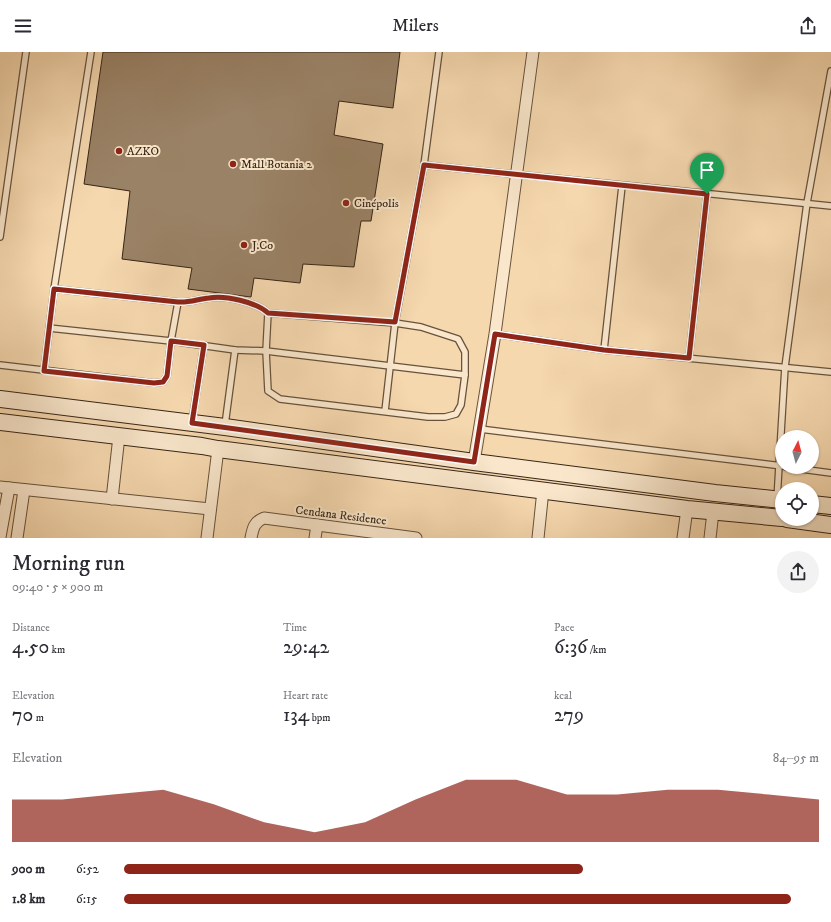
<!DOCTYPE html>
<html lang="en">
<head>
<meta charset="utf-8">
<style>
  body { margin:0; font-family:"IM FELL DW Pica",serif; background:#f2f2f3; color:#2b2b33; height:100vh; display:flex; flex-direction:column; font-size:15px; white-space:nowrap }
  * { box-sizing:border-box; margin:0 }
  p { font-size:13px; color:#7c7c81 }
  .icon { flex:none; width:22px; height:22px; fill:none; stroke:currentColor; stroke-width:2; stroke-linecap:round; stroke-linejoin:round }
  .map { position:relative; height:486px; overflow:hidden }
  .side { display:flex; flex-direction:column; background:#fff; flex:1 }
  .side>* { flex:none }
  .needle { width:26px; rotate:6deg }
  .buttons { position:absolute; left:775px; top:378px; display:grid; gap:8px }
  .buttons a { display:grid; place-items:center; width:44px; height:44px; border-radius:50%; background:#fff; box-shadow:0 1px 3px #0004; font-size:20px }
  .pin { position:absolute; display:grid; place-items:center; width:34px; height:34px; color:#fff; margin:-41px -17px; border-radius:50% 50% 50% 0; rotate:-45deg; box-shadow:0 0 4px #0007 }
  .pin .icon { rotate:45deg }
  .round { display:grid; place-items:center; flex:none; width:42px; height:42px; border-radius:21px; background:#f2f2f3 }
  .head { display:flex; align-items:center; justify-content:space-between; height:68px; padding:0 12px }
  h1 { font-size:22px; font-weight:600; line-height:30px }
  .stats { display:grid; grid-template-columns:repeat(3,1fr); gap:6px; height:68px; padding:4px 12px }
  .stats div { display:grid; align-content:center }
  .stats b { font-size:20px; font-weight:600 }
  .stats small { font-size:11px; font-weight:400 }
  .stats p { font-size:11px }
  .chart { height:112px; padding:8px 12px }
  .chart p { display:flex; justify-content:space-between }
  .chart svg { width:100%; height:72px; margin-top:4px; fill:#8f2418; opacity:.7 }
  ul { padding:0 12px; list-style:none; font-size:13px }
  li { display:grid; grid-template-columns:64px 48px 1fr; align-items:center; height:30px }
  li i { height:10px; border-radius:5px; background:#8f2418 }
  header { display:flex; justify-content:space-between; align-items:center; height:52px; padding:0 12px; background:#fff; font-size:18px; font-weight:600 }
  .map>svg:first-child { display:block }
</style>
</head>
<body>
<header><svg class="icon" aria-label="menu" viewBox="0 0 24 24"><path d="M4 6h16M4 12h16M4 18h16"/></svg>Milers<svg class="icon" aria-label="share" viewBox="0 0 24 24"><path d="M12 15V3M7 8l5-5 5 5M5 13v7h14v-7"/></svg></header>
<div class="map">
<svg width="831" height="486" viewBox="0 0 831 486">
  <rect width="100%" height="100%" fill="#f6d8af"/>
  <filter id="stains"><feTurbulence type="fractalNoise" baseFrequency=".005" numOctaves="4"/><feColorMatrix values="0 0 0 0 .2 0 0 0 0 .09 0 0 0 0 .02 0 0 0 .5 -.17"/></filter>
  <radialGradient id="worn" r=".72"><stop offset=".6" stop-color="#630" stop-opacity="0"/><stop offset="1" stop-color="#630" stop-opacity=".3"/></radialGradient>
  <!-- building -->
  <path fill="#9a8266" stroke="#372516" d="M103,0H400L393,56L339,49L334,83L383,92L371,169H361L354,215L303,212L300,231L254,226L251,245L188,237L192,216L122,207L130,139L84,132Z"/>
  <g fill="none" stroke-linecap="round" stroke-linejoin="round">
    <defs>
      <g id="lane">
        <path d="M424,113L831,154"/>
        <path d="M0,185L26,0"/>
        <path d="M54,237L178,250C189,251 198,247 209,246C225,243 256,250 268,261L395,271L421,275L458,287L465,300V323L461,353L456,362L445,365H428L280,347L268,339L266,299L268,261"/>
        <path d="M49,276L171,289L235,298L266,299L465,323"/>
        <path d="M495,282L604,298L831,320"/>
        <path d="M604,298L622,134"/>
        <path d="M689,306L707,142"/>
        <path d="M0,313L154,331L163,330L167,324L171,289L178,250"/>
        <path d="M44,319L54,237L91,0"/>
        <path d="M385,359L395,271L424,113L439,0"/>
        <path d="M192,370L204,293"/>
        <path d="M225,373L235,298"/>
        <path d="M480,377L782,414"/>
        <path d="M786,415L831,421"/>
        <path d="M777,447L785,315L807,151L831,19"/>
      </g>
      <g id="street">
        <path d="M474,410L495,282L533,0"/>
        <path d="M0,435L210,457"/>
        <path d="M112,447L119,384"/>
        <path d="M0,485L9,436"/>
        <path d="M17,486L24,438"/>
        <path d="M207,486L218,397"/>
        <path d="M251,486C253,476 254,470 264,466L416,486"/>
        <path d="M315,486L317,473"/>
        <path d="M538,486L543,438"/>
        <path d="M683,486L687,457"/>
        <path d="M710,486L713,460"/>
      </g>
      <g id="secondary">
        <path d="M0,347L225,375L474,410L715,441L782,448"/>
        <path d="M0,370L202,394L218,397L687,457L782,466"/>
        <path d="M812,452L831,454"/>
        <path d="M787,467L831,473"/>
      </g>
    </defs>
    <!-- lane casing -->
    <use href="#lane" stroke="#67523c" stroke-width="8"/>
    <!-- street casing -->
    <use href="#street" stroke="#67523c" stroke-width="13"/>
    <!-- secondary casing -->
    <use href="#secondary" stroke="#372516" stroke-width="18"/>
    <!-- lane -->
    <use href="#lane" stroke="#f9e6cb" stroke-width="5.5"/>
    <!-- street -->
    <use href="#street" stroke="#f9e6cb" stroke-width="11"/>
    <!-- secondary -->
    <use href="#secondary" stroke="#f9e6cb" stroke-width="16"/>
  </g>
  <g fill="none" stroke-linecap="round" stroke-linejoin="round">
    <defs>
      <path id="route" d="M424,113L707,142L689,306L604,298L495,282L474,410L192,371L204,293L171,289L167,324L163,330L154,331L44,319L54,237L178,250C189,251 198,247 209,246C225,243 256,250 268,261L395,270Z"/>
    </defs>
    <!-- route casing -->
    <use href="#route" stroke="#fff" stroke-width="8"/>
    <!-- route -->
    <use href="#route" stroke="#8f2418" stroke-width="5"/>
  </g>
  <!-- markers -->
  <g fill="#8f2418" stroke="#f9e6cb" stroke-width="1.5">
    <circle cx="119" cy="99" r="4"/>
    <circle cx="233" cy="112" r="4"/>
    <circle cx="346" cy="151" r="4"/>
    <circle cx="244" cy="193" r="4"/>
  </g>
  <g text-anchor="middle" stroke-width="4" stroke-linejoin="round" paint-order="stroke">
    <!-- poi labels -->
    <g font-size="12" fill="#372516" stroke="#f9e6cb" text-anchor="start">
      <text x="127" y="103">AZKO</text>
      <text x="241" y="116">Mall Botania 2</text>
      <text x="354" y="155">Cinépolis</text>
      <text x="252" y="197">J.Co</text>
    </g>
    <!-- street labels -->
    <g font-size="12" fill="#372516" stroke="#f9e6cb">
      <text transform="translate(341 463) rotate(7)" y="4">Cendana Residence</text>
    </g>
  </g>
  <rect width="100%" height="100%" filter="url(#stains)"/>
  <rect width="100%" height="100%" fill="url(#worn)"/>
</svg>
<div class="buttons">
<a><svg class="needle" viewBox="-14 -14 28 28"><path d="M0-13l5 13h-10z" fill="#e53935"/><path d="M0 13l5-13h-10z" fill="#7c7c81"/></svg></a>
<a><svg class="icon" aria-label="locate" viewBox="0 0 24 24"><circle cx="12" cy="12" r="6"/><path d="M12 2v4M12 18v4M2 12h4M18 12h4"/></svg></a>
</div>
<div class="pin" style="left:707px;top:142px;background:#1e9e55"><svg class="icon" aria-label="arrive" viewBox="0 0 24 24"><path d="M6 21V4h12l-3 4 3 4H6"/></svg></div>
</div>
<section class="side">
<div class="head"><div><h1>Morning run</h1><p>09:40 · 5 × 900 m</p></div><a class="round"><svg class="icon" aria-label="share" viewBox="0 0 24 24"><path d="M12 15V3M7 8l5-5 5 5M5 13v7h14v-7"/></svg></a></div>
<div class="stats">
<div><p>Distance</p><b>4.50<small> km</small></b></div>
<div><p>Time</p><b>29:42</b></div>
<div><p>Pace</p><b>6:36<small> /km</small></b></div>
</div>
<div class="stats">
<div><p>Elevation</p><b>70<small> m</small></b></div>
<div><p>Heart rate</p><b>134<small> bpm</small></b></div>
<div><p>kcal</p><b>279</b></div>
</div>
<div class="chart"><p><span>Elevation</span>84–95 m</p>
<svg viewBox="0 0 160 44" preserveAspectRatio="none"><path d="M0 44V18L10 18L20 15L30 12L40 21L50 32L60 38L70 32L80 18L90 6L100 6L110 15L120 15L130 12L140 12L150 15L160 18V44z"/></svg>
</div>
<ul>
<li><b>900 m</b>6:52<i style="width:66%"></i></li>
<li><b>1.8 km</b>6:15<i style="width:96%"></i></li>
</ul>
</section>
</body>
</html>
